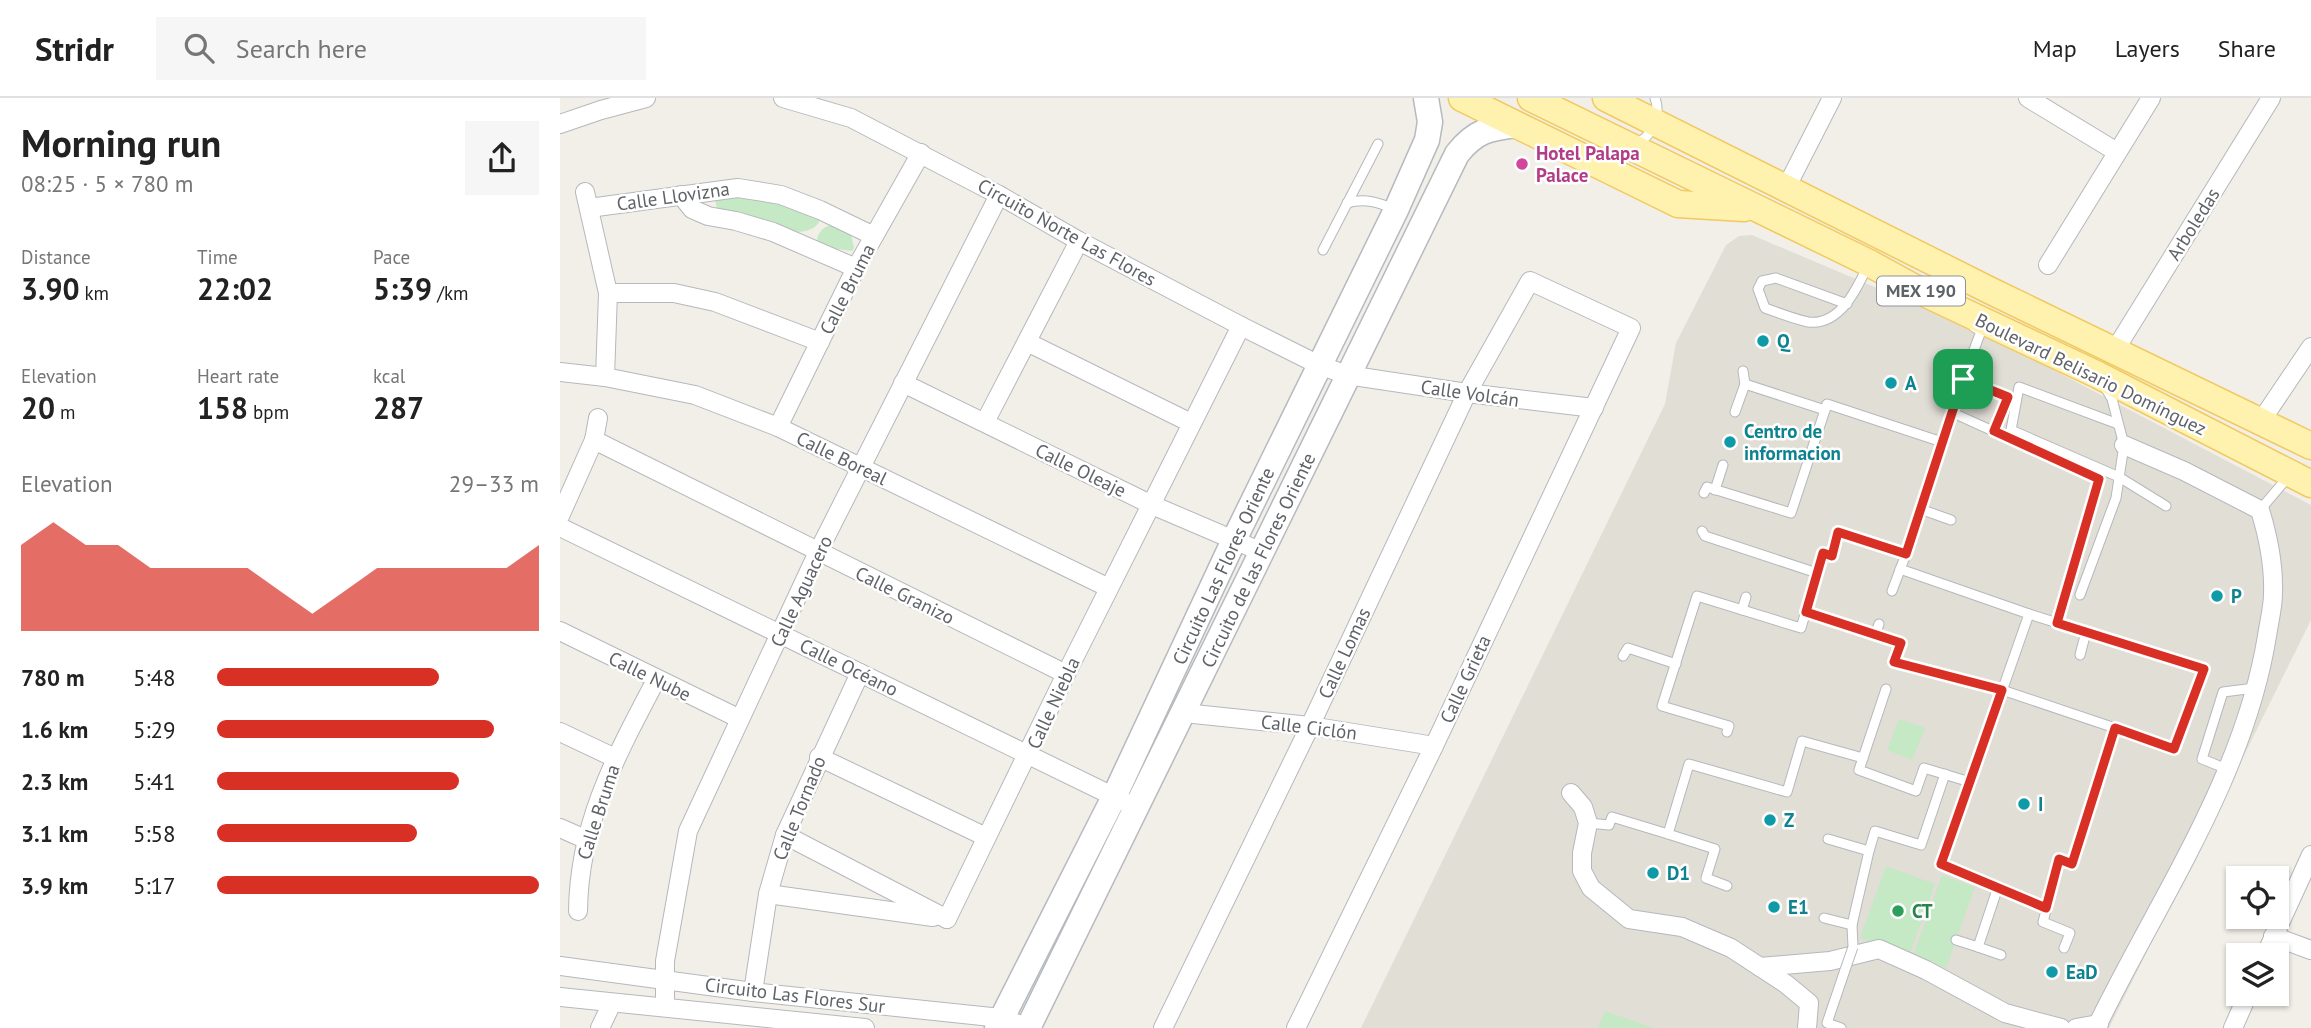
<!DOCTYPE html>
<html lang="en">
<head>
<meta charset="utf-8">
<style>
  body { margin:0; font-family:"PT Sans",sans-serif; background:#f6f6f6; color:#222; height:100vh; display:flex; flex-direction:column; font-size:26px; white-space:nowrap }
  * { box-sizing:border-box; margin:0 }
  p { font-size:23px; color:#767676 }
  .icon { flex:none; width:38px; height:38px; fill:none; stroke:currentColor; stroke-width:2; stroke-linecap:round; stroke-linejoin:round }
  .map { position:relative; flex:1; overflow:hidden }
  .sheet { display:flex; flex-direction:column; background:#fff; width:560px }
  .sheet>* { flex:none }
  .buttons { position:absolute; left:1666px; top:768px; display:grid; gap:14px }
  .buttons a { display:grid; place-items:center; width:63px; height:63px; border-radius:0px; background:#fff; box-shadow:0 2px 5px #0004; font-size:35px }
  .pin { position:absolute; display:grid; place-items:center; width:60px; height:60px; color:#fff; margin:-30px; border-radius:14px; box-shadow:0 4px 10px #0006 }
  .round { display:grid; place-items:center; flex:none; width:74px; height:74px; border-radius:0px; background:#f6f6f6 }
  .headline { display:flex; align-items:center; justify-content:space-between; height:119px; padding:0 21px }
  h1 { font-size:38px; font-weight:800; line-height:52px }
  .figures { display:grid; grid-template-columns:repeat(3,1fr); gap:10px; height:119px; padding:7px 21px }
  .figures div { display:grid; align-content:center }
  .figures b { font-size:30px; font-weight:800 }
  .figures small { font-size:19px; font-weight:400 }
  .figures p { font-size:19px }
  .chart { height:196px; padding:14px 21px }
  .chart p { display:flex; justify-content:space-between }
  .chart svg { width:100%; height:126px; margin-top:7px; fill:#d93025; opacity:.7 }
  ul { padding:0 21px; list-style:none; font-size:23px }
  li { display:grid; grid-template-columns:112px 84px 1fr; align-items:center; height:52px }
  li i { height:18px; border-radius:9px; background:#d93025 }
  header { display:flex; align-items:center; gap:42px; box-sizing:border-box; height:98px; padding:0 35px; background:#fff; border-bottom:2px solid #e0e0e0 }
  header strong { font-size:33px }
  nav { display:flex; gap:38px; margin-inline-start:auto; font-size:24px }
  .search { width:490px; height:63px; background:#f6f6f6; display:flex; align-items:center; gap:18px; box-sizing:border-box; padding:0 24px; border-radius:0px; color:#767676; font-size:26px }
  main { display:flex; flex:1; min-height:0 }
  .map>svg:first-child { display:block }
</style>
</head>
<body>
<header>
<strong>Stridr</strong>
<div class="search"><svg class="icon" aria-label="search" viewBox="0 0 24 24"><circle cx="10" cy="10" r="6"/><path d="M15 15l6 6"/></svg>Search here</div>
<nav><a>Map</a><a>Layers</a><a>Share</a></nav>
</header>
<main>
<section class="sheet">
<div class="headline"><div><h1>Morning run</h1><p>08:25 · 5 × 780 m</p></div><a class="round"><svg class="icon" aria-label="share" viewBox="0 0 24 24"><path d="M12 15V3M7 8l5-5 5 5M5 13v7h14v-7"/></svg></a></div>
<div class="figures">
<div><p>Distance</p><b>3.90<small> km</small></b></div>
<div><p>Time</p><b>22:02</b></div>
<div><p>Pace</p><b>5:39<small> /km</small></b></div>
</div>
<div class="figures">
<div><p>Elevation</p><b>20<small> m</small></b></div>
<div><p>Heart rate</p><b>158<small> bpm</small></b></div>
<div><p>kcal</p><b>287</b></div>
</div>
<div class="chart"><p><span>Elevation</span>29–33 m</p>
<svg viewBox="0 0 160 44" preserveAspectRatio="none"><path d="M0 44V14L10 6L20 14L30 14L40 22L50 22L60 22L70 22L80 30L90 38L100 30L110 22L120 22L130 22L140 22L150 22L160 14V44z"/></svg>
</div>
<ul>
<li><b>780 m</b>5:48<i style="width:69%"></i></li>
<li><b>1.6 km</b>5:29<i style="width:86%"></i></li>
<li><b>2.3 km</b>5:41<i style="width:75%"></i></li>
<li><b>3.1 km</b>5:58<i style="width:62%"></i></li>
<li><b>3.9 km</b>5:17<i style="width:100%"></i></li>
</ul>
</section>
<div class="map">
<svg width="1751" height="930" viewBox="0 0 1751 930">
  <rect width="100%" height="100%" fill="#f1efe8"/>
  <!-- education -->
  <path fill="#e1ded6" d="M1192,137L1423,235L1751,407V522L1549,930H801L1105,306L1116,245L1166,147L1179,138Z"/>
  <!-- green -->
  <g fill="#c5e8c5">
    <path d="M158,98L203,99L259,120V124C244,149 180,119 157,111L155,101Z"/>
    <path d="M272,127L291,136L294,150L292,153L257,148C256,137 261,129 272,127Z"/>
    <path d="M1339,621L1365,630L1352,662L1327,652Z"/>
    <path d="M1326,768L1375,786L1349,858L1300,840Z"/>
    <path d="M1382,777L1415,789L1386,870L1353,858Z"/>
    <path d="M1045,913L1094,930H1038Z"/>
  </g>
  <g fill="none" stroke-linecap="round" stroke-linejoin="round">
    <defs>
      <g id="lane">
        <path d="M1077,45C1093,38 1101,16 1095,0"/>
        <path d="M787,105C805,100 818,104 836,112"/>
        <path d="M763,152L818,46"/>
        <path d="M1287,206L1216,180L1202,183L1198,191L1205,210C1219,215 1234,221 1248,224C1280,228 1297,191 1308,167"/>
        <path d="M1183,273L1185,286"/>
        <path d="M1403,281L1448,299L1434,333"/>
        <path d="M1175,314L1185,286L1265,312"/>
        <path d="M1391,314L1539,381L1497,525"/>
        <path d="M1558,326L1459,289L1451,332L1559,379L1606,408"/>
        <path d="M1155,392L1163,367"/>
        <path d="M1144,395L1147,389L1231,415L1267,306L1382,344"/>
        <path d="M1360,411L1391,422"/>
        <path d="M1700,412L1728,379"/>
        <path d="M1142,433L1145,438L1257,475L1263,455L1272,458L1278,434L1346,456L1332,493"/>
        <path d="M1346,456L1391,314L1421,233L1414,229"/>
        <path d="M1340,471L1469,516L1381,767L1486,810"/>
        <path d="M1520,497L1556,400L1564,347L1552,301L1545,289"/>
        <path d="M1182,512L1186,499"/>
        <path d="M1246,514L1315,537L1319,526"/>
        <path d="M1469,516L1644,571L1614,651L1555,630"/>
        <path d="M1315,537L1341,545L1334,564L1442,592L1555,630L1512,766L1499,761L1483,824L1510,835L1504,850"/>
        <path d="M1520,557L1526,534"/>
        <path d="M1063,558L1068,550L1116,566"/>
        <path d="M1326,591L1299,672L1356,693L1364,670L1410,684"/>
        <path d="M1167,634L1169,628L1102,608L1137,498L1241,530L1257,475"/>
        <path d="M1667,671L1642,661L1663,594L1695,590"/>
        <path d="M1028,725L1049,727L1052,719L1108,736L1129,666L1227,694L1242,643L1303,660"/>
        <path d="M1108,736L1155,751L1146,780L1167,788"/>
        <path d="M1268,741L1309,753L1315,733L1361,747L1385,676"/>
        <path d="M1438,789L1418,849L1441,857"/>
        <path d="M1264,820L1292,827L1309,753"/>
        <path d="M1292,827L1293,849"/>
        <path d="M1396,842L1418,849"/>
        <path d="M1281,930L1267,925L1285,872"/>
      </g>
      <g id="street">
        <path d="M223,0L291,20L439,97L519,143L681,228L759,267L787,277L907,295L1034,310"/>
        <path d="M1468,0L1557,54"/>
        <path d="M0,26L41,12L86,0"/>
        <path d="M1226,90L1272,0"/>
        <path d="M25,94L48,195L45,279"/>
        <path d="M121,97L132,111L148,118L176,123L213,134L296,170"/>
        <path d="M29,110L178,90L221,97L260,112L314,138"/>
        <path d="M1488,167L1591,0"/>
        <path d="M48,195H114L155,204L260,244"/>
        <path d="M467,244L631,325"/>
        <path d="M1555,252L1711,0"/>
        <path d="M0,274L45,279L135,297L218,329L549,490"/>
        <path d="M343,285L592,407L702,454"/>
        <path d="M1701,323L1751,249"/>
        <path d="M425,324L519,143"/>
        <path d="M218,329L296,170L361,55"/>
        <path d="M34,342L506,576"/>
        <path d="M0,418L34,342L38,320"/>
        <path d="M0,429L563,703"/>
        <path d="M0,533L180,621"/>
        <path d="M624,615L750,628L874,648"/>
        <path d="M0,634L55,660"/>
        <path d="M259,659L426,739"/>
        <path d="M1011,695L1023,709L1028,725L1022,755V773L1031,790L1069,821L1122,829L1171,850L1226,886L1249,905L1247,930"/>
        <path d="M0,730L25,741"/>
        <path d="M225,737L387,821"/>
        <path d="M208,796L373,819"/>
        <path d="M18,813C19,725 56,658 96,582"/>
        <path d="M387,821L506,576L681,228"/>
        <path d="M1713,838L1751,852"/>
        <path d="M1705,858L1751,757"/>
        <path d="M0,868L193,894L441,920L470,930"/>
        <path d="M1200,869L1270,863L1319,851L1366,872L1445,915L1501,930"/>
        <path d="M193,894L208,796L225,737L300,575"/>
        <path d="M0,899L305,930"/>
        <path d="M105,909V863L128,733L258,454L439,97"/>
        <path d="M40,930L52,905"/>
        <path d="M603,930L750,628L907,295L970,183L1071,230L874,648L736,930"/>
        <path d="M1516,930L1539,926"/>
        <path d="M1536,930C1598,802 1684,680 1707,538C1709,524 1713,509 1713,496C1714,468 1708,438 1700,412L1624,373L1564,347"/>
        <path d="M1673,930L1688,896"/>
      </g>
      <g id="secondary">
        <path d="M437,930L554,699L674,442L836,112L867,42L870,24L866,0"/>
        <path d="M468,930L897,56C915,33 929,30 957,27"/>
      </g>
      <g id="primary">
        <path d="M902,0L1118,106L1184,110"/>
        <path d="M971,0L1309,165L1360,193L1538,277L1751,386"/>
        <path d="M1046,0L1429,192L1751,348"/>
      </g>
    </defs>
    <!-- lane casing -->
    <use href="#lane" stroke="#b5b8bc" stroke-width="11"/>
    <!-- street casing -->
    <use href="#street" stroke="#b5b8bc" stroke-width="20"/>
    <!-- secondary casing -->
    <use href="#secondary" stroke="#b6babf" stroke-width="27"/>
    <!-- primary casing -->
    <use href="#primary" stroke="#f2c960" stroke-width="29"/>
    <!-- lane -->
    <use href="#lane" stroke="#fff" stroke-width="9"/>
    <!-- street -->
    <use href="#street" stroke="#fff" stroke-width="18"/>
    <!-- secondary -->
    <use href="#secondary" stroke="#fff" stroke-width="24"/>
    <!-- primary -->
    <use href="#primary" stroke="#fff2af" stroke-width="26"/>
    <defs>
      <path id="lane-bridge" d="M1285,872L1293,849"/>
    </defs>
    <!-- lane-bridge casing -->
    <use href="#lane-bridge" stroke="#b5b8bc" stroke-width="11" stroke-linecap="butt"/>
    <!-- lane-bridge -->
    <use href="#lane-bridge" stroke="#fff" stroke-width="9"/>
  </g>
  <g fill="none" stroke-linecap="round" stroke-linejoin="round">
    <defs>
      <path id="route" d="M1403,281L1448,299L1434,333L1539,381L1497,525L1644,571L1614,651L1555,630L1512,766L1499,761L1486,810L1381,766L1442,592L1334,564L1341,545L1246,514L1263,455L1272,458L1278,434L1346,456Z"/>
    </defs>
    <!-- route casing -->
    <use href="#route" stroke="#fff" stroke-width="14"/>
    <!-- route -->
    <use href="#route" stroke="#d93025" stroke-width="9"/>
  </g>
  <!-- markers -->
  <circle fill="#d1479c" stroke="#fff" stroke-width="2.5" cx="962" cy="66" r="7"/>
  <g fill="#0f9aa8" stroke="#fff" stroke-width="2.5">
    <circle cx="1203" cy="243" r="7"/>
    <circle cx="1331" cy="285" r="7"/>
    <circle cx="1170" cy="344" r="7"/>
    <circle cx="1657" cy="498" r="7"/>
    <circle cx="1464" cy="706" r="7"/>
    <circle cx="1210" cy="722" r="7"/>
    <circle cx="1093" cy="775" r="7"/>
    <circle cx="1214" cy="809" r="7"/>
    <circle cx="1492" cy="874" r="7"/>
  </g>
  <circle fill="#2e9e5b" stroke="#fff" stroke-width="2.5" cx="1338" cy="813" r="7"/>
  <g text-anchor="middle" stroke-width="5" stroke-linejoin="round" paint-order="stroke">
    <!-- shield labels -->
    <rect fill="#fff" stroke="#8f9295" stroke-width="2" x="1317" y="178.5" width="88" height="29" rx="5"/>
    <g font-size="18" font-weight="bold" fill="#5f6368">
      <text x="1361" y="199">MEX 190</text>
    </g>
    <!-- hotel labels -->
    <g font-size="19" font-weight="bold" fill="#b23c85" stroke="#fff" text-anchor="start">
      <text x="976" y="62">Hotel Palapa<tspan x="976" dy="22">Palace</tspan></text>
    </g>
    <!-- street labels -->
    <g font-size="19" fill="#5f6368" stroke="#fff">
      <text transform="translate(113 98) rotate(-8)" y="7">Calle Llovizna</text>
      <text transform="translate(1633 126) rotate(-58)" y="7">Arboledas</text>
      <text transform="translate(507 134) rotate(29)" y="7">Circuito Norte Las Flores</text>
      <text transform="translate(287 191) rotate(-63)" y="7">Calle Bruma</text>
      <text transform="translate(1531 276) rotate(26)" y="7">Boulevard Belisario Domínguez</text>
      <text transform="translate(910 295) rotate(8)" y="7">Calle Volcán</text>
      <text transform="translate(282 360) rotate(26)" y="7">Calle Boreal</text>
      <text transform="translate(521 372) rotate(26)" y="7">Calle Oleaje</text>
      <text transform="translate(698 462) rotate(-64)" y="7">Circuito de las Flores Oriente</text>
      <text transform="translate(663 468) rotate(-65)" y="7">Circuito Las Flores Oriente</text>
      <text transform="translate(241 493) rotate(-65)" y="7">Calle Aguacero</text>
      <text transform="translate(345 497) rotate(26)" y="7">Calle Granizo</text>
      <text transform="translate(784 555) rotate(-65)" y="7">Calle Lomas</text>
      <text transform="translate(289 569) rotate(26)" y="7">Calle Océano</text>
      <text transform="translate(90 578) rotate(26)" y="7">Calle Nube</text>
      <text transform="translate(905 581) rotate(-65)" y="7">Calle Grieta</text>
      <text transform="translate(493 605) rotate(-65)" y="7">Calle Niebla</text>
      <text transform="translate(749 629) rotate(7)" y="7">Calle Ciclón</text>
      <text transform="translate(239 710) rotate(-68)" y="7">Calle Tornado</text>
      <text transform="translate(38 714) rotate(-72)" y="7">Calle Bruma</text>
      <text transform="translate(235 897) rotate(7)" y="7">Circuito Las Flores Sur</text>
    </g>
    <!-- culture labels -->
    <g font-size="19" font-weight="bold" fill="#0d838f" stroke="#fff" text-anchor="start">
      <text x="1217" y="250">Q</text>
      <text x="1345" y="292">A</text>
      <text x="1184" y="340">Centro de<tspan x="1184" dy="22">informacion</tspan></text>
      <text x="1671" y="505">P</text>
      <text x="1478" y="713">I</text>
      <text x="1224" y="729">Z</text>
      <text x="1107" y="782">D1</text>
      <text x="1228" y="816">E1</text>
      <text x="1506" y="881">EaD</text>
    </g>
    <!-- leisure labels -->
    <g font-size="19" font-weight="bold" fill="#27864d" stroke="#fff" text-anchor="start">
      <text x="1352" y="820">CT</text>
    </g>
  </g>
</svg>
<div class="buttons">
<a><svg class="icon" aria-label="locate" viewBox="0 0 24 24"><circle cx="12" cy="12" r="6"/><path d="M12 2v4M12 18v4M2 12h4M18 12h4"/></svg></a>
<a><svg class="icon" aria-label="layers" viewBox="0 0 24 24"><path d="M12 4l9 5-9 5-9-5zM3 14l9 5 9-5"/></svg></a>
</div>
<div class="pin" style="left:1403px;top:281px;background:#1e9e55"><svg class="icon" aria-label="arrive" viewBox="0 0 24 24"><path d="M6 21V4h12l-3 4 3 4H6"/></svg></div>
</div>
</main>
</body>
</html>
